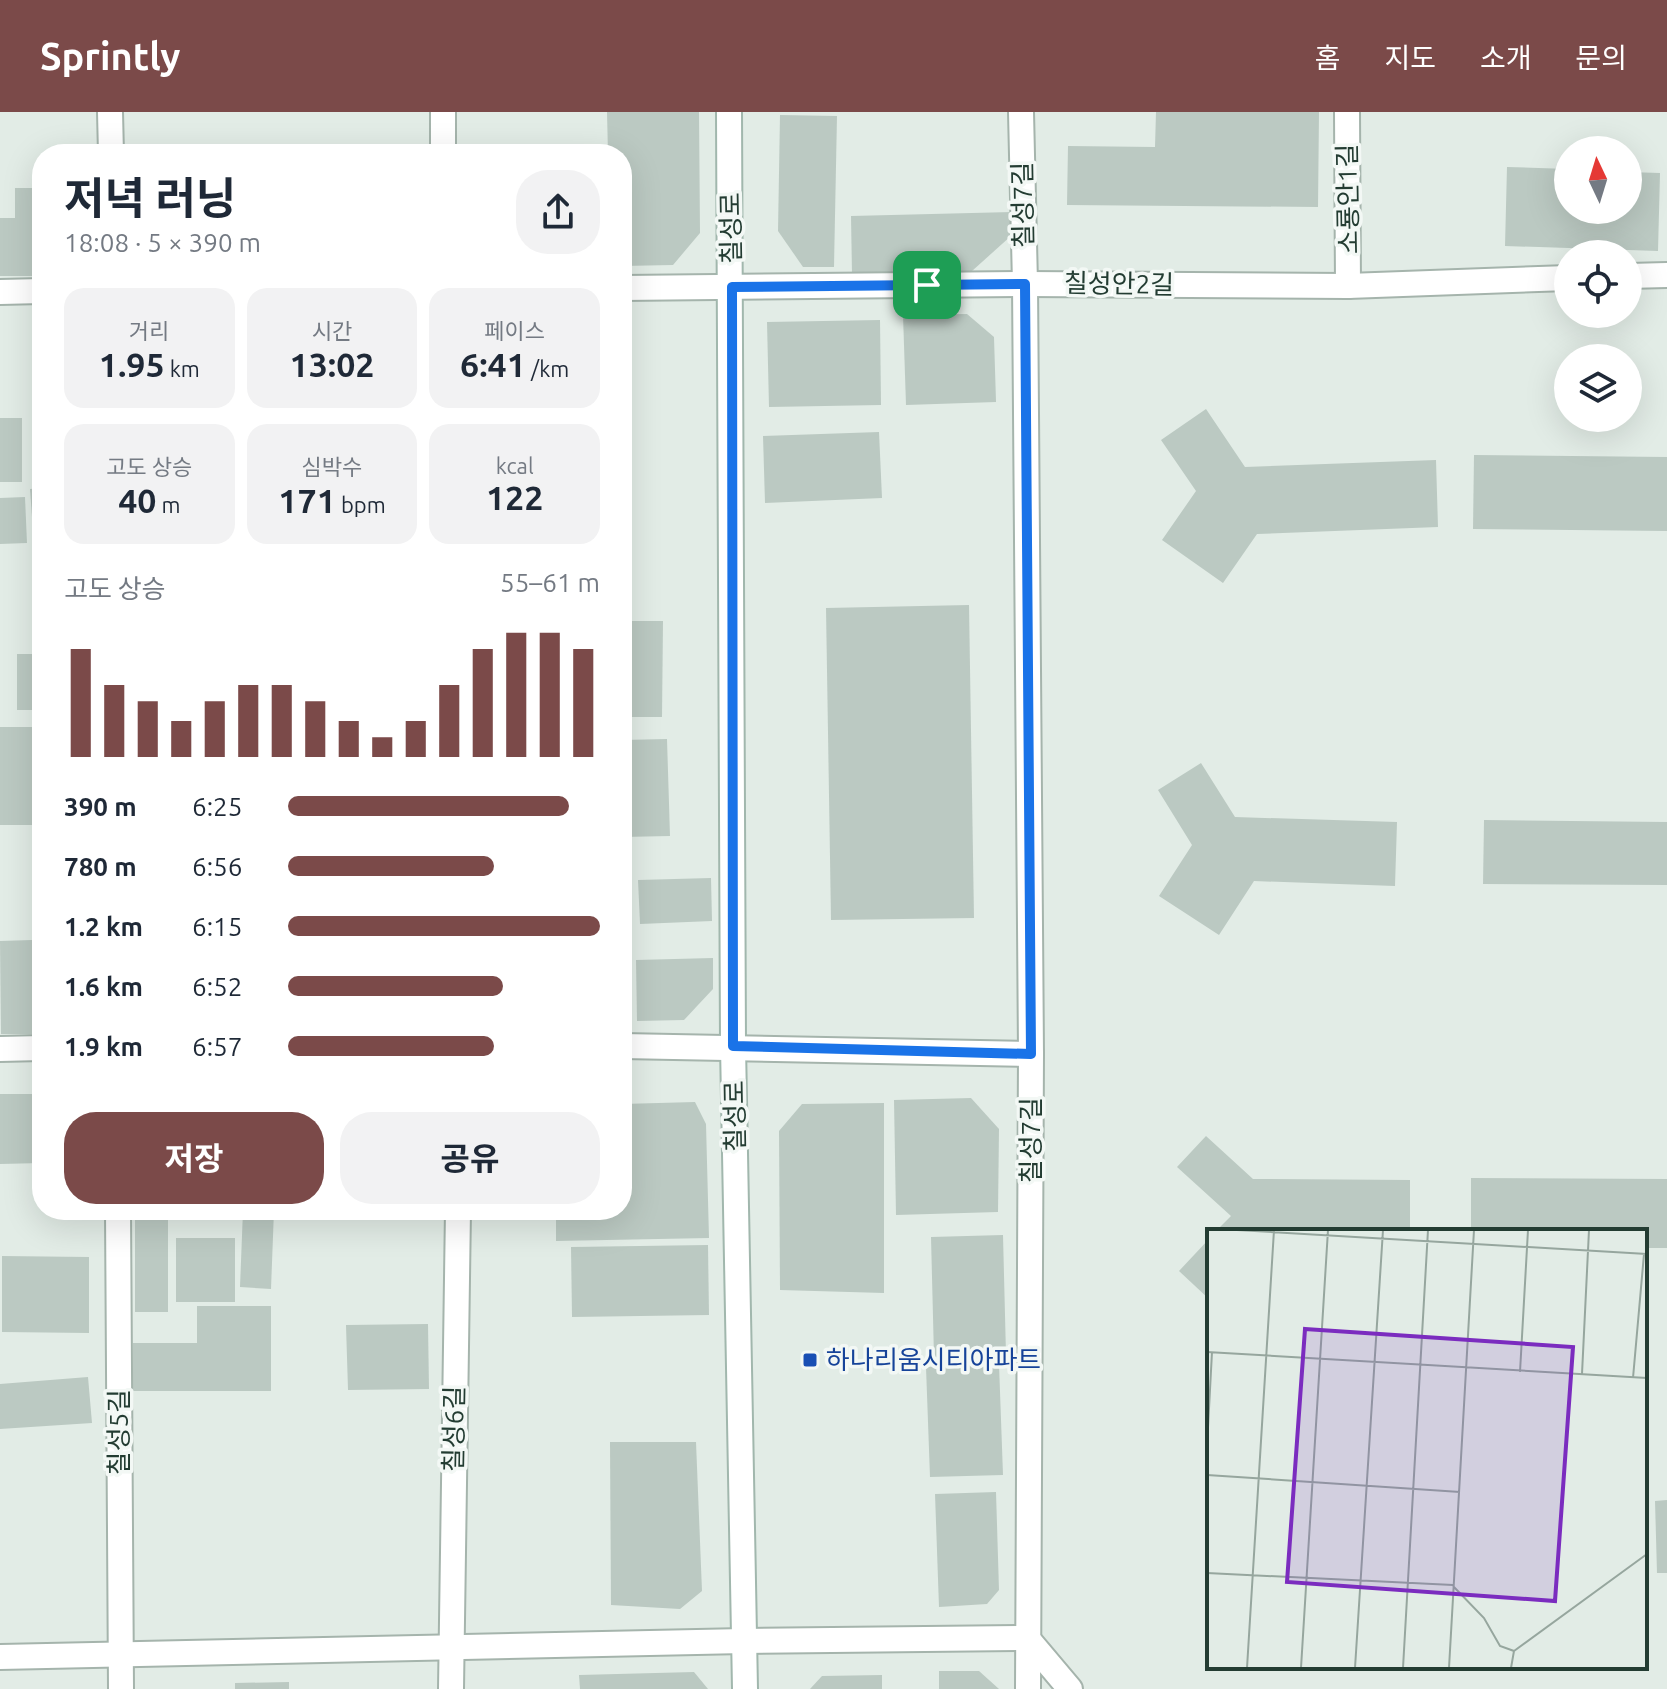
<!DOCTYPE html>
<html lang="ko">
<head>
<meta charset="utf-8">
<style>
  body { margin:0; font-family:Ubuntu,"Noto Sans KR",sans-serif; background:#f2f2f3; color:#1f2937; height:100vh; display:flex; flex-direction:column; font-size:30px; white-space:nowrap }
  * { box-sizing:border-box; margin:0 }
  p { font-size:26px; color:#747a83 }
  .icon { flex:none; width:44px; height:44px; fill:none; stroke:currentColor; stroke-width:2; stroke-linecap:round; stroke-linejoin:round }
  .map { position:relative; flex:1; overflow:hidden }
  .details { position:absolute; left:32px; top:32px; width:600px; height:1076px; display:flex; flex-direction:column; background:#fff; border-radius:32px; box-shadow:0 8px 32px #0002 }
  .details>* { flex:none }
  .needle { width:52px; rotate:356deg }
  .controls { position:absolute; left:1554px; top:24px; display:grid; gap:16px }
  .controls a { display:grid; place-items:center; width:88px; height:88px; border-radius:50%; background:#fff; box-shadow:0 8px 32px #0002; font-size:40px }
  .pin { position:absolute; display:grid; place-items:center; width:68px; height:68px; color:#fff; margin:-34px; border-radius:16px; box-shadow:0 4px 12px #0006 }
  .round { display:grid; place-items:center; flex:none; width:84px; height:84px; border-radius:32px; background:#f2f2f3 }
  .summary { display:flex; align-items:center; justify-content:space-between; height:136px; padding:0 32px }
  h1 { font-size:44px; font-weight:700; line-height:60px }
  .metrics { display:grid; grid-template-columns:repeat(3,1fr); gap:12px; height:136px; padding:8px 32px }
  .metrics div { display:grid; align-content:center; border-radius:20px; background:#f2f2f3; text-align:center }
  .metrics b { font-size:34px; font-weight:700 }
  .metrics small { font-size:22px; font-weight:400 }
  .metrics p { font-size:22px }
  .chart { height:224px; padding:16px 32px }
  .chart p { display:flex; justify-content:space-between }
  .chart svg { width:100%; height:144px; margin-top:8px; stroke:#7b4a49; stroke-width:6 }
  .cta { display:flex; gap:16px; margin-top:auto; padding:16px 32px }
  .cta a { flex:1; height:92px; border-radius:32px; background:#7b4a49; color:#fff; font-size:32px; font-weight:700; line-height:92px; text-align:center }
  .cta a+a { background:#f2f2f3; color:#1f2937 }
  ul { padding:0 32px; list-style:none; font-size:26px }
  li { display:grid; grid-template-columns:128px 96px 1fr; align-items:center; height:60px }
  li i { height:20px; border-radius:10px; background:#7b4a49 }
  header { display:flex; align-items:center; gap:48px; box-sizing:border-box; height:112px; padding:0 40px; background:#7b4a49; color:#fff }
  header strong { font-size:38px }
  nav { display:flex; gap:44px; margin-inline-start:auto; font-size:28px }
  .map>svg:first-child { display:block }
</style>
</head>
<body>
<header>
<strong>Sprintly</strong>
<nav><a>홈</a><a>지도</a><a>소개</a><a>문의</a></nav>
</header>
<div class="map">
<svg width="1667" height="1577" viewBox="0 0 1667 1577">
  <rect width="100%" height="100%" fill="#e2ece6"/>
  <!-- building -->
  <g fill="#bbc9c2">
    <path d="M607,0H699L700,121L673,153L622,154V42H608Z"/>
    <path d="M1156,0H1319L1318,95L1067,93L1068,34L1155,35Z"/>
    <path d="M780,3L837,4L834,155H803L778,119Z"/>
    <path d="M1507,55L1568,57V98H1628V60L1660,61L1658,139L1505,134Z"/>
    <path d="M15,76H42V164H0V106H15Z"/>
    <path d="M1012,100V123L972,159L852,162L851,104Z"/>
    <path d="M967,202L994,225L996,290L906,293L903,203Z"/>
    <path d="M880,208L881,293L769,295L767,210Z"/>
    <path d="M1206,297L1245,355L1436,348L1438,415L1257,422L1223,471L1162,428L1196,379L1161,328Z"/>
    <rect x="0" y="306" width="22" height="64"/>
    <path d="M879,320L882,386L765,391L763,324Z"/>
    <path d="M1474,343L1667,345V419L1473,417Z"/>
    <path d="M42,376V433H34L30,377Z"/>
    <path d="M25,385L27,431L0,432V386Z"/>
    <path d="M969,493L974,806L831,808L826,496Z"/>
    <path d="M622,509H663L662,605H622Z"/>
    <rect x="17" y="542" width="25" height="56"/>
    <path d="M0,615H42L41,713H0Z"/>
    <path d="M667,627L670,724L622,725V628Z"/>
    <path d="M1201,651L1235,705L1397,710L1395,774L1254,769L1219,823L1159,784L1192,733L1158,678Z"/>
    <path d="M1484,708L1667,710V773L1483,772Z"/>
    <path d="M711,766L712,809L640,812L638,768Z"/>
    <path d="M32,828L34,922H1L0,829Z"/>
    <path d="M713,846V877L684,908L637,909L636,848Z"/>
    <path d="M0,982H42V1051L0,1052Z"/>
    <path d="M971,986L999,1017L998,1100L896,1103L894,988Z"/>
    <path d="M695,990L706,1012L709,1126L556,1129V1098H622V992Z"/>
    <path d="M884,991V1181L780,1178L779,1019L802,992Z"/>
    <path d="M1206,1024L1253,1067L1410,1068V1119H1216L1231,1104L1177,1055Z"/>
    <path d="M1471,1066L1667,1067V1136H1645V1119H1471Z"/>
    <path d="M243,1098H274L271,1177L240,1175Z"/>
    <rect x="135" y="1106" width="33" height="94"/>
    <path d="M1003,1123L1006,1243L934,1245L931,1125Z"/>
    <rect x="176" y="1126" width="59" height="64"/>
    <path d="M1209,1127V1187L1179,1159Z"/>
    <path d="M708,1133L709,1203L572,1205L571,1135Z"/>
    <path d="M2,1144L89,1145V1221L2,1220Z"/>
    <path d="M197,1194H271V1279H133V1231H197Z"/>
    <path d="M428,1212L429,1277L348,1278L346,1213Z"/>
    <path d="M999,1252L1003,1363L930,1365L926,1255Z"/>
    <path d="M88,1265L92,1311L0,1317V1272Z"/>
    <path d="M610,1330H696L702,1479L680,1497L611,1493Z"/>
    <path d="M996,1380L999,1478L987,1492L939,1495L935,1382Z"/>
    <path d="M1667,1388V1461H1657L1655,1389Z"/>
    <path d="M939,1559H979L999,1577H939Z"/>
    <path d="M694,1560L708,1577H580L579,1563Z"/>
    <path d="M882,1563V1577H810L822,1564Z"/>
    <path d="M289,1570V1577H235V1571Z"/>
  </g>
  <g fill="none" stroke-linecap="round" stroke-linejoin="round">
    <defs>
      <g id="street">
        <path d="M110,0L111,42"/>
        <path d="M443,0V42"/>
        <path d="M1021,0L1025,172L1031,942L1028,1577"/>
        <path d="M1347,0L1348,174"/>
        <path d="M1628,164L1667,163"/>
        <path d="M622,176L1025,172L1348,174L1568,166"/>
        <path d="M0,180L42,179"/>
        <path d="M622,934L1031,942"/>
        <path d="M0,937L42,936"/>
        <path d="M118,1098L121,1577"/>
        <path d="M1027,1526L1070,1577"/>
        <path d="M0,1545L744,1529L1027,1526"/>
        <path d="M451,1577L458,1098"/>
      </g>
      <path id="secondary" d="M729,0L733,934L745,1577"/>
    </defs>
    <!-- street casing -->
    <use href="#street" stroke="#a5b4ac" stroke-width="28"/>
    <!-- secondary casing -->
    <use href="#secondary" stroke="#a1b7ad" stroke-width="28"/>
    <!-- street -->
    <use href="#street" stroke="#fff" stroke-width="24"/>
    <!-- secondary -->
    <use href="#secondary" stroke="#fff" stroke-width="24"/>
  </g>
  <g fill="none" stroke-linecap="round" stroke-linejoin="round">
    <defs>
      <path id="route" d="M1025,172L1031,942L733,934L732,175Z"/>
    </defs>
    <!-- route casing -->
    <use href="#route" stroke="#fff" stroke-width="16"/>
    <!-- route -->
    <use href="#route" stroke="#1a73e8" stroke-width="10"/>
  </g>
  <!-- markers -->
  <rect fill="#1a4fb4" stroke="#f3f8f5" stroke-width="3" x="802" y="1240" width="16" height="16" rx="4"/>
  <g text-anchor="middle" stroke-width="7" stroke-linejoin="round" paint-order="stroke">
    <!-- street labels -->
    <g font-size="26" fill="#233c32" stroke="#f3f8f5">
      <text transform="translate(1348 87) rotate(-91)" y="9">소룡안1길</text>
      <text transform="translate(1023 93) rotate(-91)" y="9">칠성7길</text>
      <text transform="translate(731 116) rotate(-91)" y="9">칠성로</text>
      <text transform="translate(1119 172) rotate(1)" y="9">칠성안2길</text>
      <text transform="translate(735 1004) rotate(-91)" y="9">칠성로</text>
      <text transform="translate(1031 1028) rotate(-90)" y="9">칠성7길</text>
      <text transform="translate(454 1317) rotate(-89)" y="9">칠성6길</text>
      <text transform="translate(119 1320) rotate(-90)" y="9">칠성5길</text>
    </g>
    <!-- transit labels -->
    <g font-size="26" fill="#164399" stroke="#f3f8f5" text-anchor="start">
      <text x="826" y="1257">하나리움시티아파트</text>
    </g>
  </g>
  <!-- overview -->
  <g transform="translate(1207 1117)">
    <rect width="440" height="440" fill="#e2ece6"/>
    <path fill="none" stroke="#96a69e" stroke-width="2" d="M30,1L440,25M0,123L440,149M313,143L321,1M375,145L382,1M426,149L437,25M0,217L5,123M0,246L253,263M0,344L246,356M246,357L277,389L293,417L307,422L304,439M307,422L440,325M40,439L67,1M94,439L121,1M148,439L176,1M196,439L221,1M242,439L267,1"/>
    <path fill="#7b2cbf" fill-opacity="0.15" stroke="#7b2cbf" stroke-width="4" d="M98,100L366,118L348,372L80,353Z"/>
    <rect width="440" height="440" fill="none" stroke="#233c32" stroke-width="4"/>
  </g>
</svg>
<div class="controls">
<a><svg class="needle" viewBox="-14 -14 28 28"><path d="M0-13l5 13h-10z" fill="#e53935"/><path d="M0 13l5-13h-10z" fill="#747a83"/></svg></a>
<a><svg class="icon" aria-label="locate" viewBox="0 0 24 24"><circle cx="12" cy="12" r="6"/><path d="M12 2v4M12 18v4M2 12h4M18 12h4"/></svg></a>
<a><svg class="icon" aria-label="layers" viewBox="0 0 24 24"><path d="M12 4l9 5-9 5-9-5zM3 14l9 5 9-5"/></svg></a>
</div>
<div class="pin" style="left:927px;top:173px;background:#1e9e55"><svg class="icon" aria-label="arrive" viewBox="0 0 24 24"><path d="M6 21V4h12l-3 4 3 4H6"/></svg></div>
<section class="details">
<div class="summary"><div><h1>저녁 러닝</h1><p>18:08 · 5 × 390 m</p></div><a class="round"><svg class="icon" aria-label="share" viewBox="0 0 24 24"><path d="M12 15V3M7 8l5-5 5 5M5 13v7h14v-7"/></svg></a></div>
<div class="metrics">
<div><p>거리</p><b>1.95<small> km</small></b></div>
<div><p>시간</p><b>13:02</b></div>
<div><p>페이스</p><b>6:41<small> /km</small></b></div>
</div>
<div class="metrics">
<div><p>고도 상승</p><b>40<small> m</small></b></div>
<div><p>심박수</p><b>171<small> bpm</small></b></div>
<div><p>kcal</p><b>122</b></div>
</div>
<div class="chart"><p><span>고도 상승</span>55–61 m</p>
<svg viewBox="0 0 160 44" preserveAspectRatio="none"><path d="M5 44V11M15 44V22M25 44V27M35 44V33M45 44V27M55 44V22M65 44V22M75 44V27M85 44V33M95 44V38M105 44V33M115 44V22M125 44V11M135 44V6M145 44V6M155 44V11"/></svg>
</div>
<ul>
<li><b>390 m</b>6:25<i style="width:90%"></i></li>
<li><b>780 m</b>6:56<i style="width:66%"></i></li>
<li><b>1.2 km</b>6:15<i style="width:100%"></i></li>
<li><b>1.6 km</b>6:52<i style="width:69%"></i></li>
<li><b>1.9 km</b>6:57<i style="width:66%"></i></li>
</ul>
<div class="cta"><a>저장</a><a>공유</a></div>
</section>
</div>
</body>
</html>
